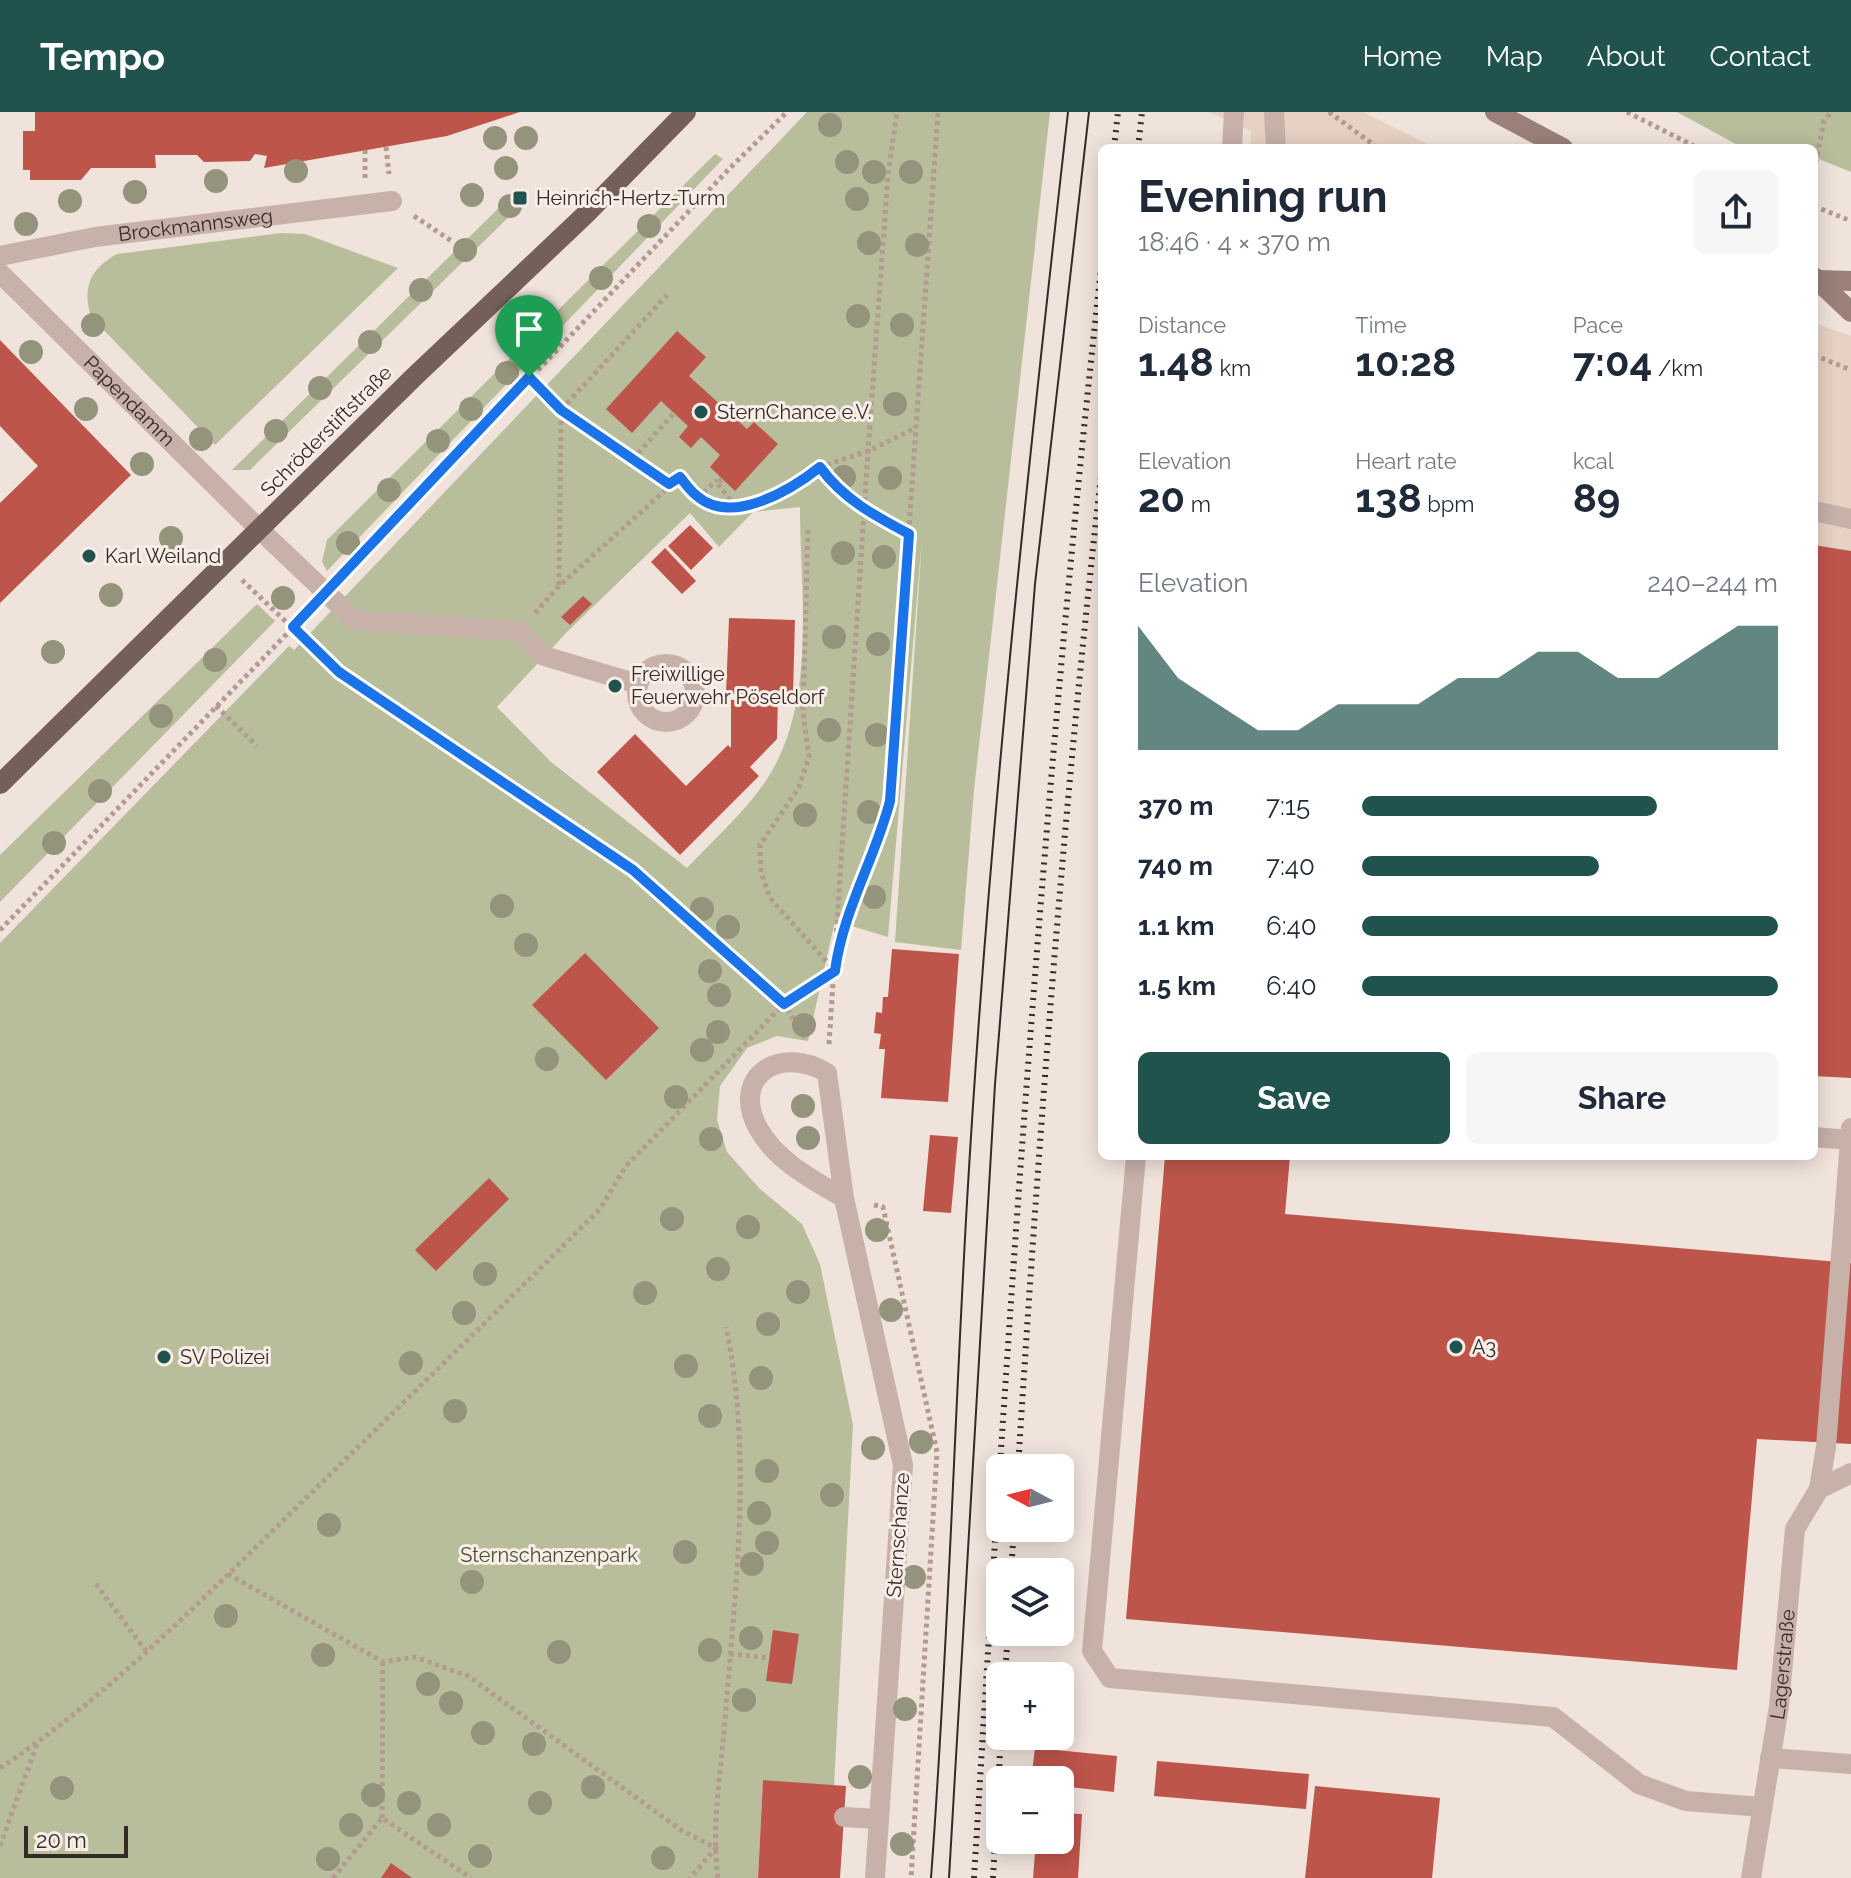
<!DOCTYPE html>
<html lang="en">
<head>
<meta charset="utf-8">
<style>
  body { margin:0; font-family:Raleway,sans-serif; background:#f6f6f7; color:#1f2937; height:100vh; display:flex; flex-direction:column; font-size:30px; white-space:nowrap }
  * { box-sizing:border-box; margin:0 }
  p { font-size:26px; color:#747a83 }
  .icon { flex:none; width:44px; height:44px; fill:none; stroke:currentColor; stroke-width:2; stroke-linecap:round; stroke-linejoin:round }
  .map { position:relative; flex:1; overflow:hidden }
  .side { position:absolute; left:1098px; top:32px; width:720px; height:1016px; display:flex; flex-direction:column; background:#fff; border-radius:12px; box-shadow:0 4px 20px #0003 }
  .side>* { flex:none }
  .needle { width:52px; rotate:277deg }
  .buttons { position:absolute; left:986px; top:1342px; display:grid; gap:16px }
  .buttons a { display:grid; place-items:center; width:88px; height:88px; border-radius:12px; background:#fff; box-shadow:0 4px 20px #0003; font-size:40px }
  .scale { position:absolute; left:24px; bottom:20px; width:104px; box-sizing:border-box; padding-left:8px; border:4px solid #342a28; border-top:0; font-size:22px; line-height:28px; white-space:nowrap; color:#342a28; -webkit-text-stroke:6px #f8ede7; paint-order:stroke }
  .pin { position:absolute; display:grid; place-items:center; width:68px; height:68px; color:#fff; margin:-82px -34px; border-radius:50% 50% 50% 0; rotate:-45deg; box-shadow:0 0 8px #0007 }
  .pin .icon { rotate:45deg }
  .round { display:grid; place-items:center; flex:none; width:84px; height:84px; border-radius:12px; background:#f6f6f7 }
  .summary { display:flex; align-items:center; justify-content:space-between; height:136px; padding:0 40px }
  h1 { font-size:44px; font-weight:700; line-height:60px }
  .figures { display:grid; grid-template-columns:repeat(3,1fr); gap:12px; height:136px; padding:8px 40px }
  .figures div { display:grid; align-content:center }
  .figures b { font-size:40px; font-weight:700 }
  .figures small { font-size:22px; font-weight:400 }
  .figures p { font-size:22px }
  .chart { height:224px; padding:16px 40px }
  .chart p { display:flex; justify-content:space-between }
  .chart svg { width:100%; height:144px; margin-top:8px; fill:#20534e; opacity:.7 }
  .primary-button { display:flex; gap:16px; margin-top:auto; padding:16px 40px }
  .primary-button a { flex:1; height:92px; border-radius:12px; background:#20534e; color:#fff; font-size:32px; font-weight:700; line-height:92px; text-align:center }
  .primary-button a+a { background:#f6f6f7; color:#1f2937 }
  ul { padding:0 40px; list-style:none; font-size:26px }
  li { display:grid; grid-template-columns:128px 96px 1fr; align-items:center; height:60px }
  li i { height:20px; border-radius:10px; background:#20534e }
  header { display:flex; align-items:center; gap:48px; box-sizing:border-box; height:112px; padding:0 40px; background:#20534e; color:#fff }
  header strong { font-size:38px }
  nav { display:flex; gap:44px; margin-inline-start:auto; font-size:28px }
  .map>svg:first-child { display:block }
</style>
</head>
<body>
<header>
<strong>Tempo</strong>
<nav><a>Home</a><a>Map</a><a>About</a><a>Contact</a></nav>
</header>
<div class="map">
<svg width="1851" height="1766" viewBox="0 0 1851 1766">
  <rect width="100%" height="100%" fill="#f0e3db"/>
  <!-- green -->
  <g fill="#b8be9c" fill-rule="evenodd">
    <path d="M807,0H1050L974,678L961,838L895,830L922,427L888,825L835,809L808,929L777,924L747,936L720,974L717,1008L727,1040L759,1076L802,1112L820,1152L853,1313L834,1674L763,1668L758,1766H0V831L289,534L294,538ZM800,395C800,484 818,592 765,670C744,701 713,728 687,756L551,650L497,595L568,519L690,401L719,435L753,400Z"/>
    <path d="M1677,0H1851V60L1814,45V36H1743Z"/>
    <path d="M715,42L723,47L327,459L322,450L327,428Z"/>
    <path d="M510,85L522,92L250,358H232Z"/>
    <path d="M281,121L305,122L398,156L215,333L91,205C82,175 90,157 117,142Z"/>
    <path d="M257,492L275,509L0,790V743Z"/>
  </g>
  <!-- plaza -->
  <g fill="#e7d1c3">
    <path d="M1209,0H1363L1435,36H1250L1251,19Z"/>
    <path d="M1814,211L1851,224V439L1814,433Z"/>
  </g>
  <!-- building -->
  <g fill="#be554b">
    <path d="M35,0H520L447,24L264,56L267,44L255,42L250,49L204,50L197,43H155L156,56H91L81,68H30V58H23V19H35Z"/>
    <path d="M677,219L706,245L689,264L747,317L754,310L778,332L735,379L710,355L720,343L701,325L691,336L679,325L688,314L661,289L632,321L606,297Z"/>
    <path d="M0,228L131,363L0,491V391L38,354L0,314Z"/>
    <path d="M690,413L713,436L691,458L668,434Z"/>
    <path d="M1814,433L1851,439V966L1814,964Z"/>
    <path d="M665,436L696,469L682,482L651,450Z"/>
    <path d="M583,484L592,492L570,513L561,505Z"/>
    <path d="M729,506L795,508L793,583H778L777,627L750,655L759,664L680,743L597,660L635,622L686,674L728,633L731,636V588H740V582H726Z"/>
    <path d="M892,837L959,842L948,990L881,986L885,937H879L881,922L874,921L876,900L882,901L883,885H888Z"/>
    <path d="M585,841L659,916L606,968L532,893Z"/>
    <path d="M930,1023L958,1025L951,1101L923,1099Z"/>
    <path d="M1165,1044H1290L1285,1102L1851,1151V1332L1757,1327L1737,1558L1126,1507Z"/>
    <path d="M489,1066L509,1087L436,1159L415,1138Z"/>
    <path d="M773,1518L799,1522L792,1572L766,1569Z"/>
    <path d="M1035,1636L1117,1644L1114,1680L1060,1674V1668H1031Z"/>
    <path d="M1157,1649L1309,1662L1306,1697L1154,1684Z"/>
    <path d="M763,1668L846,1674L840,1766H758Z"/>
    <path d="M1315,1674L1440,1686L1432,1766H1305Z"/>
    <path d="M1060,1701L1082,1702L1078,1766H1033L1036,1728H1060Z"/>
    <path d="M391,1751L412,1766H381Z"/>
  </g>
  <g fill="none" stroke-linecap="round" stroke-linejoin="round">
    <!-- path -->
    <g stroke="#b39b92" stroke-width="5" stroke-dasharray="4 4" stroke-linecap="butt">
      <path d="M1329,0L1378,36"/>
      <path d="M1627,0L1698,36"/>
      <path d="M386,35L389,62"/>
      <path d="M365,38V68"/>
      <path d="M1814,59L1824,9L1831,0"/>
      <path d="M1814,94L1851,109"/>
      <path d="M414,104L453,130"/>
      <path d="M1814,243L1851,258"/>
      <path d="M529,265L561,298L669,372"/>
      <path d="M633,347L674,301"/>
      <path d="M722,367L717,371L735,394"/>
      <path d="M698,386L717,368"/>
      <path d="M808,418L803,601L809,645L799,675L760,733L761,760L770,786L834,858"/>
      <path d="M909,422C875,404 843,387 820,355L868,339L916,316"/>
      <path d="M345,461L729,57L787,0"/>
      <path d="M242,468L339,560L633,758L784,892L805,926"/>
      <path d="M559,473L561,298L667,183"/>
      <path d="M535,501L559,474L680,365C685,371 690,379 697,384C732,414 791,378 820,355"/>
      <path d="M216,594L257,634"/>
      <path d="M0,818L308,500"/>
      <path d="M841,827L890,689L938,0"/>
      <path d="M829,932L868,339L888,63L897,0"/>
      <path d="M874,1093L883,1095L937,1340L911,1766"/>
      <path d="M228,1462L383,1550L415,1545L468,1564L681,1718L716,1736L690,1766"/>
      <path d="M96,1472L146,1539"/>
      <path d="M730,1542L770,1546"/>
      <path d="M0,1656C108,1585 200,1489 292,1400C394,1299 498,1199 600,1097L626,1054L784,892L835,859"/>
      <path d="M382,1706L383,1550"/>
      <path d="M0,1734L37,1632"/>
      <path d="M333,1766L382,1706L471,1766"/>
      <path d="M718,1766C711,1715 721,1660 725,1608C735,1478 753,1344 726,1215"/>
    </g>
    <!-- service -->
    <g stroke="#c7b1a8" stroke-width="20">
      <path d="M1274,0L1276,36"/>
      <path d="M1232,36L1234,0"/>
      <path d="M1814,399L1851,407"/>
      <path d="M260,418L355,508L519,519L544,544L638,572"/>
      <circle cx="666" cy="581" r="29"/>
      <path d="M1814,1025L1851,1028"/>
      <path d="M1136,1044L1092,1539L1110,1566L1553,1605L1639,1672L1686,1689L1762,1695"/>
      <path d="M1819,1377L1826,1335L1851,1016"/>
      <path d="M1770,1646L1851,1652"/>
      <path d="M844,1705L879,1707"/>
    </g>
    <!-- minor -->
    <g stroke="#c7b1a8" stroke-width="20">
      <path id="s1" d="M0,144L95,125L392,89"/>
      <path id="s2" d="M0,161L260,418"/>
      <path d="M844,1086C813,1068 776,1049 758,1016C730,963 781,933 827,961L844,1086L903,1353L875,1766"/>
      <path id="s3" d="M1751,1766L1779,1594L1795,1417L1819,1377L1851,1361"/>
    </g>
    <!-- secondary -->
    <g stroke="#9a8079" stroke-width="20">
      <path d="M1495,0L1563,36"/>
      <path d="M1814,165L1851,200"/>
      <path d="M1819,168L1851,169"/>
    </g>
    <!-- primary -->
    <path stroke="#755f5a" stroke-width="20" d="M0,672L415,264L586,102L686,0"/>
    <!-- tram -->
    <g stroke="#342a28" stroke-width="2">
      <path d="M931,1766C948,1541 954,1316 967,1090C988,726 1027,363 1068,0"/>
      <path d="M949,1766L995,972L1035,472L1089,0"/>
    </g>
    <!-- rail -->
    <g stroke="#342a28" stroke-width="6" stroke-dasharray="2 6" stroke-linecap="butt">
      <path d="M1114,36L1118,0"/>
      <path d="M1138,36L1142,0"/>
      <path d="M1018,1356C1039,1022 1064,688 1102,355"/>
      <path d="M1011,1460L1014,1416"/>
      <path d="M1005,1564L1008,1520"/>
      <path d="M974,1766C1007,1226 1042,686 1102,148"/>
      <path d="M993,1766L1001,1624"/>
    </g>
  </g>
  <!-- trees -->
  <g fill="#94937b">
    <circle cx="830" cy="13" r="12"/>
    <circle cx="495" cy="26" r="12"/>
    <circle cx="526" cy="26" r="12"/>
    <circle cx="847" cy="50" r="12"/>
    <circle cx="506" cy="56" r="12"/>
    <circle cx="296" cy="59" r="12"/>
    <circle cx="874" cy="60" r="12"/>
    <circle cx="911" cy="60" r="12"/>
    <circle cx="216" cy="69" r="12"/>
    <circle cx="135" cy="80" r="12"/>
    <circle cx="472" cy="83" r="12"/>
    <circle cx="857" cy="87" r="12"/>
    <circle cx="70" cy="89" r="12"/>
    <circle cx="510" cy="94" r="12"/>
    <circle cx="26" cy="112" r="12"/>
    <circle cx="649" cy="114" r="12"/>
    <circle cx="869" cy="131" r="12"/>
    <circle cx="917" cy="133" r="12"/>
    <circle cx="465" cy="138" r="12"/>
    <circle cx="601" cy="166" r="12"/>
    <circle cx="421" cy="178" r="12"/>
    <circle cx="858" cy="204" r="12"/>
    <circle cx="93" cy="213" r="12"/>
    <circle cx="902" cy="213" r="12"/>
    <circle cx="548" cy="218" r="12"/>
    <circle cx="370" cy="230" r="12"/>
    <circle cx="31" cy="240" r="12"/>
    <circle cx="507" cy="261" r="12"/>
    <circle cx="320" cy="276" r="12"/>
    <circle cx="895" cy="292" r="12"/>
    <circle cx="86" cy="297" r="12"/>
    <circle cx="471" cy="297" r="12"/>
    <circle cx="276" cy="319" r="12"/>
    <circle cx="201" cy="327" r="12"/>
    <circle cx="438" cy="329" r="12"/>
    <circle cx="142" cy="352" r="12"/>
    <circle cx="844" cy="365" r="12"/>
    <circle cx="890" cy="366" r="12"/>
    <circle cx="389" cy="378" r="12"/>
    <circle cx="171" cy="426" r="12"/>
    <circle cx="348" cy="431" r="12"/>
    <circle cx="843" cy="441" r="12"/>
    <circle cx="884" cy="445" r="12"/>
    <circle cx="111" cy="483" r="12"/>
    <circle cx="283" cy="486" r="12"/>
    <circle cx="834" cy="525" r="12"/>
    <circle cx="878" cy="532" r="12"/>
    <circle cx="53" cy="540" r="12"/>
    <circle cx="215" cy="548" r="12"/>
    <circle cx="161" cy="604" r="12"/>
    <circle cx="829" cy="618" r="12"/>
    <circle cx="877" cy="623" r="12"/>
    <circle cx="100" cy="679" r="12"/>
    <circle cx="869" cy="700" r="12"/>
    <circle cx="805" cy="703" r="12"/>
    <circle cx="54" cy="731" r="12"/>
    <circle cx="874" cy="785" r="12"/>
    <circle cx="502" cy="794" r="12"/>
    <circle cx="702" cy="797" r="12"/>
    <circle cx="728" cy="815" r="12"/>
    <circle cx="526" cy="833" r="12"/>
    <circle cx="710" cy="859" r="12"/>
    <circle cx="719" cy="883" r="12"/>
    <circle cx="804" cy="913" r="12"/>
    <circle cx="718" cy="920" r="12"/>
    <circle cx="702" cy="938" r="12"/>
    <circle cx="547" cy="947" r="12"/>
    <circle cx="676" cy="985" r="12"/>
    <circle cx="803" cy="994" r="12"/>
    <circle cx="808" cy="1026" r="12"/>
    <circle cx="711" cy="1027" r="12"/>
    <circle cx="672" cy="1107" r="12"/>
    <circle cx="748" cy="1115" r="12"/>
    <circle cx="877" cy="1118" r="12"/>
    <circle cx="718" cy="1157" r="12"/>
    <circle cx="485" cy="1162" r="12"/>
    <circle cx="798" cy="1180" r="12"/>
    <circle cx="645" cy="1181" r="12"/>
    <circle cx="891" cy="1198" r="12"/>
    <circle cx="464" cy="1201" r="12"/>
    <circle cx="768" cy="1212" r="12"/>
    <circle cx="411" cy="1251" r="12"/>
    <circle cx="686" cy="1254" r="12"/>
    <circle cx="761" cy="1266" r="12"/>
    <circle cx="455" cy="1299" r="12"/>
    <circle cx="710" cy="1304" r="12"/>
    <circle cx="921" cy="1330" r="12"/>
    <circle cx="873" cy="1336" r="12"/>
    <circle cx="767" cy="1359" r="12"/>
    <circle cx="832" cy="1383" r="12"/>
    <circle cx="759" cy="1401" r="12"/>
    <circle cx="329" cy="1413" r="12"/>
    <circle cx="767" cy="1431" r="12"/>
    <circle cx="685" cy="1440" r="12"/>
    <circle cx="752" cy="1452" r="12"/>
    <circle cx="914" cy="1465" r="12"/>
    <circle cx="472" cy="1470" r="12"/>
    <circle cx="226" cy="1504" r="12"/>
    <circle cx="751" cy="1526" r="12"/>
    <circle cx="710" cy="1538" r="12"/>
    <circle cx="559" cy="1540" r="12"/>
    <circle cx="323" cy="1543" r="12"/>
    <circle cx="428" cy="1572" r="12"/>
    <circle cx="744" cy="1588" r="12"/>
    <circle cx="451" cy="1591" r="12"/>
    <circle cx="905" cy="1597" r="12"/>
    <circle cx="483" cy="1621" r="12"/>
    <circle cx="534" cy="1632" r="12"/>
    <circle cx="860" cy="1665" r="12"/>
    <circle cx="593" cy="1675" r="12"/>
    <circle cx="62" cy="1676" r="12"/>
    <circle cx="373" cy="1683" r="12"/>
    <circle cx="409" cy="1691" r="12"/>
    <circle cx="540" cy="1691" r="12"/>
    <circle cx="351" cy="1713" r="12"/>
    <circle cx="439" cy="1713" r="12"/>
    <circle cx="902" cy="1732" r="12"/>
    <circle cx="480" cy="1744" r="12"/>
    <circle cx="663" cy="1746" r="12"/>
    <circle cx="328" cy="1747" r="12"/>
  </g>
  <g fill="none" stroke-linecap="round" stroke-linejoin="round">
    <defs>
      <path id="route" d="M529,265L561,298L669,372L680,365C685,371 690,379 697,384C732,414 791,378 820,355C843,387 875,404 909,422L890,689C875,747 843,798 835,859L784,892L633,758L339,560L293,515Z"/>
    </defs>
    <!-- route casing -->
    <use href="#route" stroke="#fff" stroke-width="16"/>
    <!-- route -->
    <use href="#route" stroke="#1a73e8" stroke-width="10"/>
  </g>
  <!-- markers -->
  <g fill="#20534e" stroke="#f8ede7" stroke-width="3">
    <rect x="512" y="78" width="16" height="16" rx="4"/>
    <circle cx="701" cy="300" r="8"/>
    <circle cx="89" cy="444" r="8"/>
    <circle cx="615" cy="574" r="8"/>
    <circle cx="1456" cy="1235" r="8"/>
    <circle cx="164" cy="1245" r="8"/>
  </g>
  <g text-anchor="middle" stroke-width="6" stroke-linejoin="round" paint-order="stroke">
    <!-- poi labels -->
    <g font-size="20" fill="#342a28" stroke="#f8ede7" text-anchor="start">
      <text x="536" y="93">Heinrich-Hertz-Turm</text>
      <text x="717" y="307">SternChance e.V.</text>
      <text x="105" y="451">Karl Weiland</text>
      <text x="631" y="569">Freiwillige<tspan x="631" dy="23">Feuerwehr Pöseldorf</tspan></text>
      <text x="1472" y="1242">A3</text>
      <text x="180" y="1252">SV Polizei</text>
    </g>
    <!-- street labels -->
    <g font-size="20" fill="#342a28" stroke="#f8ede7">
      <text dy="7" stroke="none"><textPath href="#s1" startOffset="198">Brockmannsweg</textPath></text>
      <text dy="7" stroke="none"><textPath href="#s2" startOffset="182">Papendamm</textPath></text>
      <text transform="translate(326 319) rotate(-45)" y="7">Schröderstiftstraße</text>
      <text transform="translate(898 1423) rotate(-86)" y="7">Sternschanze</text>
      <text dy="7" stroke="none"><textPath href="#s3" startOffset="216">Lagerstraße</textPath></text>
    </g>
    <!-- park labels -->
    <g font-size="20" fill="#49512d" stroke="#f8ede7">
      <text x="549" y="1450">Sternschanzenpark</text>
    </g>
  </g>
</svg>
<div class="buttons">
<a><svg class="needle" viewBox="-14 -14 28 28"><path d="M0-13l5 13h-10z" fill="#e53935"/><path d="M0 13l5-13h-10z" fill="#747a83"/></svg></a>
<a><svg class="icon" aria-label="layers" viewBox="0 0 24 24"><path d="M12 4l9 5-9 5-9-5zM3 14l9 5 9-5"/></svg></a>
<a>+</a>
<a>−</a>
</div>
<div class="scale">20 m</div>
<div class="pin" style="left:529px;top:265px;background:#1e9e55"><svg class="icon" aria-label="arrive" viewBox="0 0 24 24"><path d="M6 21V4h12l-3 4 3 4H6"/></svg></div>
<section class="side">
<div class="summary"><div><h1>Evening run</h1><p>18:46 · 4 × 370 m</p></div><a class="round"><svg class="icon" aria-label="share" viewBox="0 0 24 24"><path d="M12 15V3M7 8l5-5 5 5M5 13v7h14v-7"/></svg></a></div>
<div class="figures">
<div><p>Distance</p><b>1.48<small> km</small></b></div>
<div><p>Time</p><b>10:28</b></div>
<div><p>Pace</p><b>7:04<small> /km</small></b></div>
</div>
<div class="figures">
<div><p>Elevation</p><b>20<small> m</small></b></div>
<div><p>Heart rate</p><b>138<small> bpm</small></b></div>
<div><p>kcal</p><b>89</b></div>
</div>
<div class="chart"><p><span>Elevation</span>240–244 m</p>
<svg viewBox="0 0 160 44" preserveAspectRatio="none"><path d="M0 44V6L10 22L20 30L30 38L40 38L50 30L60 30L70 30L80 22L90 22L100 14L110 14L120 22L130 22L140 14L150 6L160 6V44z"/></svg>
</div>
<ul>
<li><b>370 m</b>7:15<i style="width:71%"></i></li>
<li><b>740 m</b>7:40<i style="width:57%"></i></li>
<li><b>1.1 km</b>6:40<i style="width:100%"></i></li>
<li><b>1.5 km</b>6:40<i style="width:100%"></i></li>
</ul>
<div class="primary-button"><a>Save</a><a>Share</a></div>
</section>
</div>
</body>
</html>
